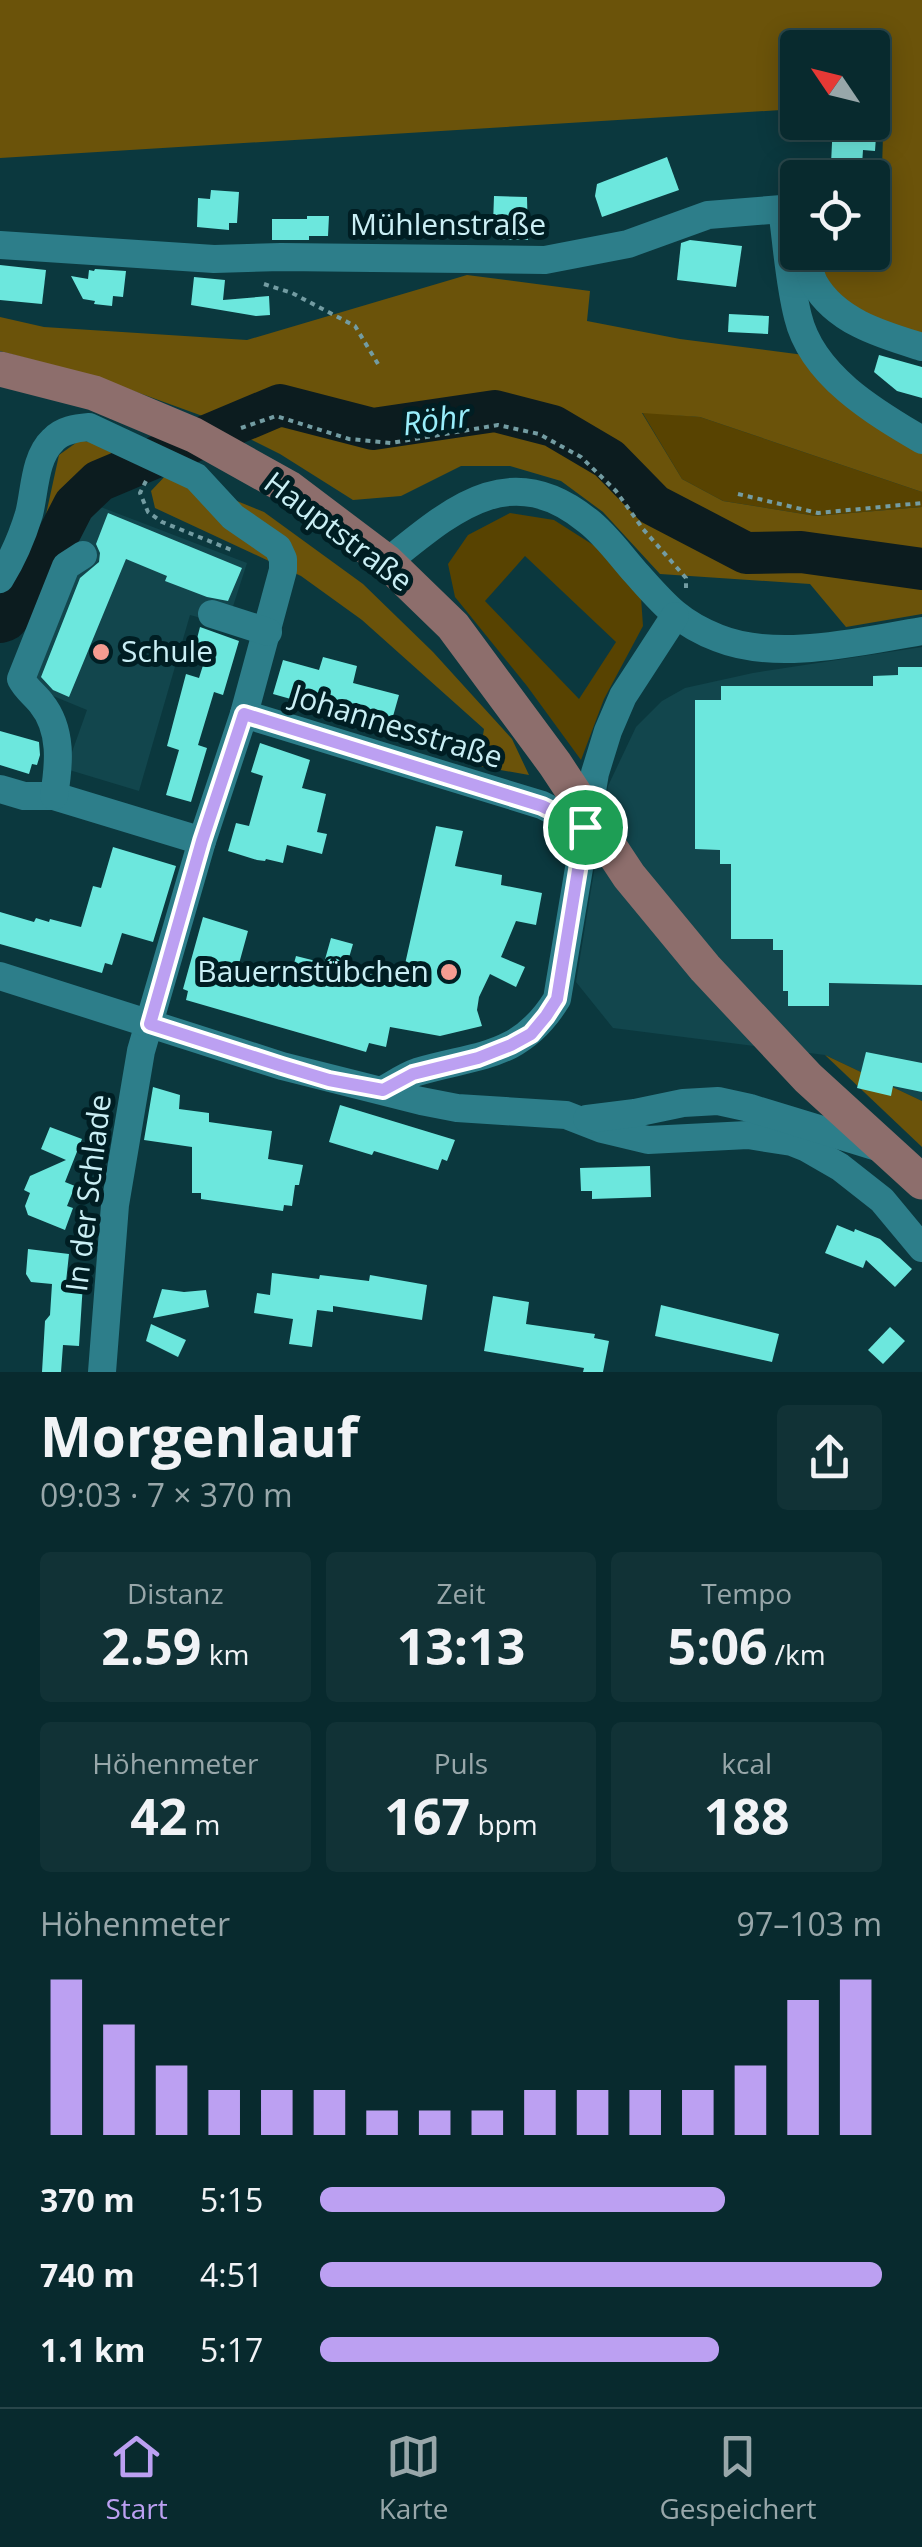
<!DOCTYPE html>
<html lang="de">
<head>
<meta charset="utf-8">
<style>
  body { margin:0; font-family:"Open Sans",sans-serif; background:#113236; color:#f1f3f6; height:100vh; display:flex; flex-direction:column; font-size:38px; white-space:nowrap }
  * { box-sizing:border-box; margin:0 }
  p { font-size:32px; color:#98a7aa }
  .icon { flex:none; width:55px; height:55px; fill:none; stroke:currentColor; stroke-width:2; stroke-linecap:round; stroke-linejoin:round }
  .map { position:relative; height:1372px; overflow:hidden }
  .details { display:flex; flex-direction:column; background:#082a2e; flex:1 }
  .details>* { flex:none }
  .needle { width:65px; rotate:305deg }
  .fabs { position:absolute; left:780px; top:30px; display:grid; gap:20px }
  .fabs a { display:grid; place-items:center; width:110px; height:110px; border-radius:10px; background:#082a2e; box-shadow:0 5px 25px #0003,0 0 0 2px #29464a; font-size:50px }
  .pin { position:absolute; display:grid; place-items:center; width:85px; height:85px; color:#fff; margin:-42px; border:5px solid #fff; border-radius:50%; box-shadow:0 2px 10px #0007 }
  .round { display:grid; place-items:center; flex:none; width:105px; height:105px; border-radius:10px; background:#113236 }
  .headline { display:flex; align-items:center; justify-content:space-between; height:170px; padding:0 40px }
  h1 { font-size:55px; font-weight:700; line-height:75px }
  .metrics { display:grid; grid-template-columns:repeat(3,1fr); gap:15px; height:170px; padding:10px 40px }
  .metrics div { display:grid; align-content:center; border-radius:10px; background:#113236; text-align:center }
  .metrics b { font-size:50px; font-weight:700 }
  .metrics small { font-size:28px; font-weight:400 }
  .metrics p { font-size:28px }
  .chart { height:280px; padding:20px 40px }
  .chart p { display:flex; justify-content:space-between }
  .chart svg { width:100%; height:180px; margin-top:10px; stroke:#bca0f2; stroke-width:6 }
  ul { padding:0 40px; list-style:none; font-size:32px }
  li { display:grid; grid-template-columns:160px 120px 1fr; align-items:center; height:75px }
  li i { height:25px; border-radius:12px; background:#bca0f2 }
  .tabs { display:flex; justify-content:space-around; align-items:center; height:140px; border-top:2px solid #29464a; background:#082a2e; font-size:28px; color:#98a7aa }
  .tabs a { display:grid; justify-items:center; gap:5px }
  .tabs .selected { color:#bca0f2 }
  .map>svg:first-child { display:block }
</style>
</head>
<body>
<div class="map">
<svg width="922" height="1372" viewBox="0 0 922 1372">
  <rect width="100%" height="100%" fill="#0b383e"/>
  <!-- built -->
  <g fill="#12464d">
    <path d="M85,501L247,563L227,625L190,615L139,791L66,769L87,710L12,679Z"/>
    <path d="M922,647V1101L825,1055L613,1028L576,982L608,786L636,727L662,701L685,688L753,673Z"/>
  </g>
  <!-- green -->
  <g fill="#584301" fill-rule="evenodd">
    <path d="M642,412L700,417L922,492V507L816,516L723,501L682,479Z"/>
    <path d="M510,513L554,520L598,548L641,597L643,626L604,699L581,760L527,686L455,597L448,564L468,535ZM525,556L616,642L579,699L485,601Z"/>
  </g>
  <!-- forest -->
  <g fill="#6b530a">
    <path d="M0,0H922V340L871,321L826,282L815,253L872,252L873,206L881,200L884,104H873L872,48H798L797,109L0,158Z"/>
    <path d="M467,275L590,291L587,321L680,339L804,355L922,446V492L700,417L642,413L682,479L723,501L816,516L922,507V614L846,627L810,584L660,574L603,512L561,481L510,466H461L401,496L353,500L280,454L208,418L95,377L0,351V317L44,327L247,340Z"/>
    <path d="M80,440L120,449L131,459L92,479L68,501L22,622L0,639V597L45,519L59,455Z"/>
    <path d="M168,473L264,512L363,584L433,652L512,739L529,775L478,766L484,729L362,620L301,576L155,508L151,491Z"/>
    <path d="M825,1055L922,1101V1147Z"/>
  </g>
  <g fill="none" stroke-linecap="round" stroke-linejoin="round">
    <!-- river -->
    <path stroke="#0c1c1f" stroke-width="42" d="M0,622L6,620L30,591L74,505L99,481L280,405L373,429L495,411L553,426L609,459L654,505L746,553L801,552L922,569"/>
  </g>
  <!-- building -->
  <g fill="#6ce7dd">
    <path d="M833,122H877L875,151L863,150L862,165L831,164Z"/>
    <path d="M667,157L679,190L602,217L595,196L597,184Z"/>
    <path d="M211,190L239,192L237,223H229V230L197,227L198,198L210,199Z"/>
    <path d="M494,196L527,197L528,240H499V224H493Z"/>
    <path d="M307,216H329L328,236H309V240H272V219H307Z"/>
    <path d="M690,240L742,246L736,287L677,280L681,243Z"/>
    <path d="M0,265L46,270L42,304L0,300Z"/>
    <path d="M95,269L126,271L123,297L113,296L112,306L94,304L95,301L83,299L71,276L88,279L89,270L94,271Z"/>
    <path d="M194,277L225,280L223,300L269,296L270,315L256,316L191,305Z"/>
    <path d="M729,314L769,316L768,334L728,332Z"/>
    <path d="M879,355L922,367V398L897,391L874,372Z"/>
    <path d="M108,513L242,568L228,601L207,597L165,581L167,576L126,559L69,697L53,690L41,677L80,578L99,562L100,553L96,544Z"/>
    <path d="M200,627L239,641L223,695L214,692L198,745L207,748L191,802L166,795L179,750L167,746L186,674L199,678L205,659L207,651L203,662L192,658Z"/>
    <path d="M323,657L357,666L353,683L399,695L390,727L273,694L283,660L319,670Z"/>
    <path d="M898,667H922V985L829,983V1006H788V991H783V950H773V939H731V864H720V850L695,849V700H721V686H873V676L898,675Z"/>
    <path d="M0,731L39,742L40,755L37,765L32,764L29,774L0,765Z"/>
    <path d="M260,743L310,760L302,788L326,794L317,832L327,834L322,854L287,845L283,863L266,859L265,861L257,860L228,851L236,823L249,826L263,776L251,772Z"/>
    <path d="M436,826L463,831L455,866L502,875L501,885L542,893L536,925L516,921L501,957L525,967L516,987L490,974L479,997L477,1010L482,1026L440,1036L390,1027L386,1047L369,1043L366,1052L186,1000L188,991L183,989L203,917L248,931L237,971L288,985L296,956L324,963L331,938L353,944L346,968L401,982Z"/>
    <path d="M113,847L176,866L153,942L122,933L112,965L105,963L102,973L0,944V912L34,922L36,918L49,922L50,919L81,927L93,886L101,888Z"/>
    <path d="M866,1052L922,1063V1092L893,1086L891,1096L857,1088Z"/>
    <path d="M153,1087L180,1095L179,1109L209,1113V1122L272,1131L268,1159L303,1165L299,1185H295L292,1206L284,1205L283,1211L201,1199V1193H192V1147L144,1140Z"/>
    <path d="M340,1105L455,1140L447,1161L442,1159L438,1170L374,1151L372,1155L329,1142Z"/>
    <path d="M50,1127L82,1139L65,1182L75,1186L67,1206L73,1208L65,1230L28,1215L25,1206L30,1193L24,1190L30,1176L66,1160L41,1149Z"/>
    <path d="M650,1166L651,1197L592,1199V1191H581L580,1168Z"/>
    <path d="M837,1225L854,1232L855,1229L880,1239L912,1269L895,1287L866,1260L863,1268L825,1253Z"/>
    <path d="M28,1249L69,1254L66,1282L83,1283L79,1346L63,1345L61,1372H42L45,1321L50,1315L52,1284L31,1282L26,1274Z"/>
    <path d="M272,1273L319,1279L320,1275L369,1281L370,1275L427,1285L422,1320L333,1306V1312L317,1310L312,1347L289,1344L293,1319L254,1313L257,1293L270,1295Z"/>
    <path d="M162,1289L184,1292L206,1290L209,1307L153,1318Z"/>
    <path d="M493,1296L529,1302L526,1324L595,1334L594,1338L609,1341L603,1372H583L584,1368L484,1351Z"/>
    <path d="M661,1305L779,1334L772,1362L655,1336Z"/>
    <path d="M151,1324L186,1340L178,1357L146,1341Z"/>
    <path d="M890,1327L905,1341L883,1364L868,1350Z"/>
  </g>
  <g fill="none" stroke-linecap="round" stroke-linejoin="round">
    <!-- path -->
    <g stroke="#739ca2" stroke-width="4" stroke-dasharray="5 5" stroke-linecap="butt">
      <path d="M264,284L292,293L355,326L378,364"/>
      <path d="M241,428L276,416L349,439L391,443L498,425L539,434L581,457L616,491L643,529L686,578V588"/>
      <path d="M146,481L140,493L148,512L162,522L234,551"/>
      <path d="M738,494L818,513L922,503"/>
    </g>
    <!-- minor -->
    <g stroke="#2d7e8a" stroke-width="28">
      <path d="M782,209C787,245 789,282 798,317C812,375 874,412 922,440"/>
      <path d="M0,245L214,259L281,257L545,260L628,244L708,215L782,209"/>
      <path d="M804,252C807,262 810,274 814,283C836,322 883,335 922,347"/>
      <path d="M387,562C452,510 509,457 588,521C606,535 620,555 635,572C662,602 678,623 718,638C778,662 860,641 922,631"/>
      <path d="M0,579C13,558 22,537 29,514C35,491 34,458 53,440C62,430 76,428 89,427L196,477L233,517L278,548L283,559V570L244,714L202,841L141,1051L115,1205L102,1372"/>
      <path d="M212,614L268,632"/>
      <path d="M244,714L542,805L585,827"/>
      <path d="M0,789L24,796H54L202,841"/>
      <path d="M54,796C59,765 63,730 41,703C34,694 26,689 21,679L66,566L83,555"/>
      <path d="M0,976L282,1066L421,1101L457,1108L566,1115L602,1129L648,1140L748,1135L792,1142L807,1148L840,1167L882,1200L922,1248"/>
      <path d="M383,1090C394,1084 405,1076 417,1072C478,1054 520,1059 557,999L595,773L608,731L623,696L675,616"/>
      <path d="M587,1119L635,1113L683,1103L718,1101L750,1108L881,1148"/>
    </g>
    <!-- major -->
    <path stroke="#8d6e6c" stroke-width="35" d="M0,369L94,393L194,435L289,488L387,562L453,626L555,764L629,876L705,968L808,1078L922,1182"/>
  </g>
  <g fill="none" stroke-linecap="round" stroke-linejoin="round">
    <defs>
      <path id="route" d="M244,714L542,806L585,827L557,999L546,1016L531,1034L511,1045L478,1058L413,1074L383,1090L329,1080L282,1066L150,1024L202,841Z"/>
    </defs>
    <!-- route casing -->
    <use href="#route" stroke="#fff" stroke-width="20"/>
    <!-- route -->
    <use href="#route" stroke="#bca0f2" stroke-width="12"/>
  </g>
  <!-- markers -->
  <g fill="#f59c91" stroke="#001e23" stroke-width="4">
    <circle cx="101" cy="652" r="10"/>
    <circle cx="449" cy="972" r="10"/>
  </g>
  <g text-anchor="middle" stroke-width="10" stroke-linejoin="round" paint-order="stroke">
    <!-- street labels -->
    <g font-size="30" fill="#caeff5" stroke="#001e23">
      <text x="448" y="235">Mühlenstraße</text>
      <text transform="translate(338 532) rotate(37)" y="10">Hauptstraße</text>
      <text transform="translate(397 727) rotate(17)" y="10">Johannesstraße</text>
      <text transform="translate(89 1193) rotate(-83)" y="10">In der Schlade</text>
    </g>
    <!-- poi labels -->
    <g font-size="30" fill="#caeff5" stroke="#001e23" text-anchor="start">
      <text x="121" y="662">Schule</text>
      <text x="429" y="982" text-anchor="end">Bauernstübchen</text>
    </g>
    <!-- water labels -->
    <g font-size="32" font-style="italic" fill="#99eefb" stroke="#001e23">
      <text transform="translate(436 420) rotate(-8)" y="11">Röhr</text>
    </g>
  </g>
</svg>
<div class="fabs">
<a><svg class="needle" viewBox="-14 -14 28 28"><path d="M0-13l5 13h-10z" fill="#e53935"/><path d="M0 13l5-13h-10z" fill="#98a7aa"/></svg></a>
<a><svg class="icon" aria-label="locate" viewBox="0 0 24 24"><circle cx="12" cy="12" r="6"/><path d="M12 2v4M12 18v4M2 12h4M18 12h4"/></svg></a>
</div>
<div class="pin" style="left:585px;top:827px;background:#1e9e55"><svg class="icon" aria-label="arrive" viewBox="0 0 24 24"><path d="M6 21V4h12l-3 4 3 4H6"/></svg></div>
</div>
<section class="details">
<div class="headline"><div><h1>Morgenlauf</h1><p>09:03 · 7 × 370 m</p></div><a class="round"><svg class="icon" aria-label="share" viewBox="0 0 24 24"><path d="M12 15V3M7 8l5-5 5 5M5 13v7h14v-7"/></svg></a></div>
<div class="metrics">
<div><p>Distanz</p><b>2.59<small> km</small></b></div>
<div><p>Zeit</p><b>13:13</b></div>
<div><p>Tempo</p><b>5:06<small> /km</small></b></div>
</div>
<div class="metrics">
<div><p>Höhenmeter</p><b>42<small> m</small></b></div>
<div><p>Puls</p><b>167<small> bpm</small></b></div>
<div><p>kcal</p><b>188</b></div>
</div>
<div class="chart"><p><span>Höhenmeter</span>97–103 m</p>
<svg viewBox="0 0 160 44" preserveAspectRatio="none"><path d="M5 44V6M15 44V17M25 44V27M35 44V33M45 44V33M55 44V33M65 44V38M75 44V38M85 44V38M95 44V33M105 44V33M115 44V33M125 44V33M135 44V27M145 44V11M155 44V6"/></svg>
</div>
<ul>
<li><b>370 m</b>5:15<i style="width:72%"></i></li>
<li><b>740 m</b>4:51<i style="width:100%"></i></li>
<li><b>1.1 km</b>5:17<i style="width:71%"></i></li>
</ul>
</section>
<nav class="tabs">
<a class="selected"><svg class="icon" aria-label="home" viewBox="0 0 24 24"><path d="M3 11l9-7 9 7M6 9v11h12V9"/></svg>Start</a>
<a><svg class="icon" aria-label="map" viewBox="0 0 24 24"><path d="M3 6l6-2 6 2 6-2v14l-6 2-6-2-6 2zM9 4v14M15 6v14"/></svg>Karte</a>
<a><svg class="icon" aria-label="saved" viewBox="0 0 24 24"><path d="M7 4h10v16l-5-4-5 4z"/></svg>Gespeichert</a>
</nav>
</body>
</html>
